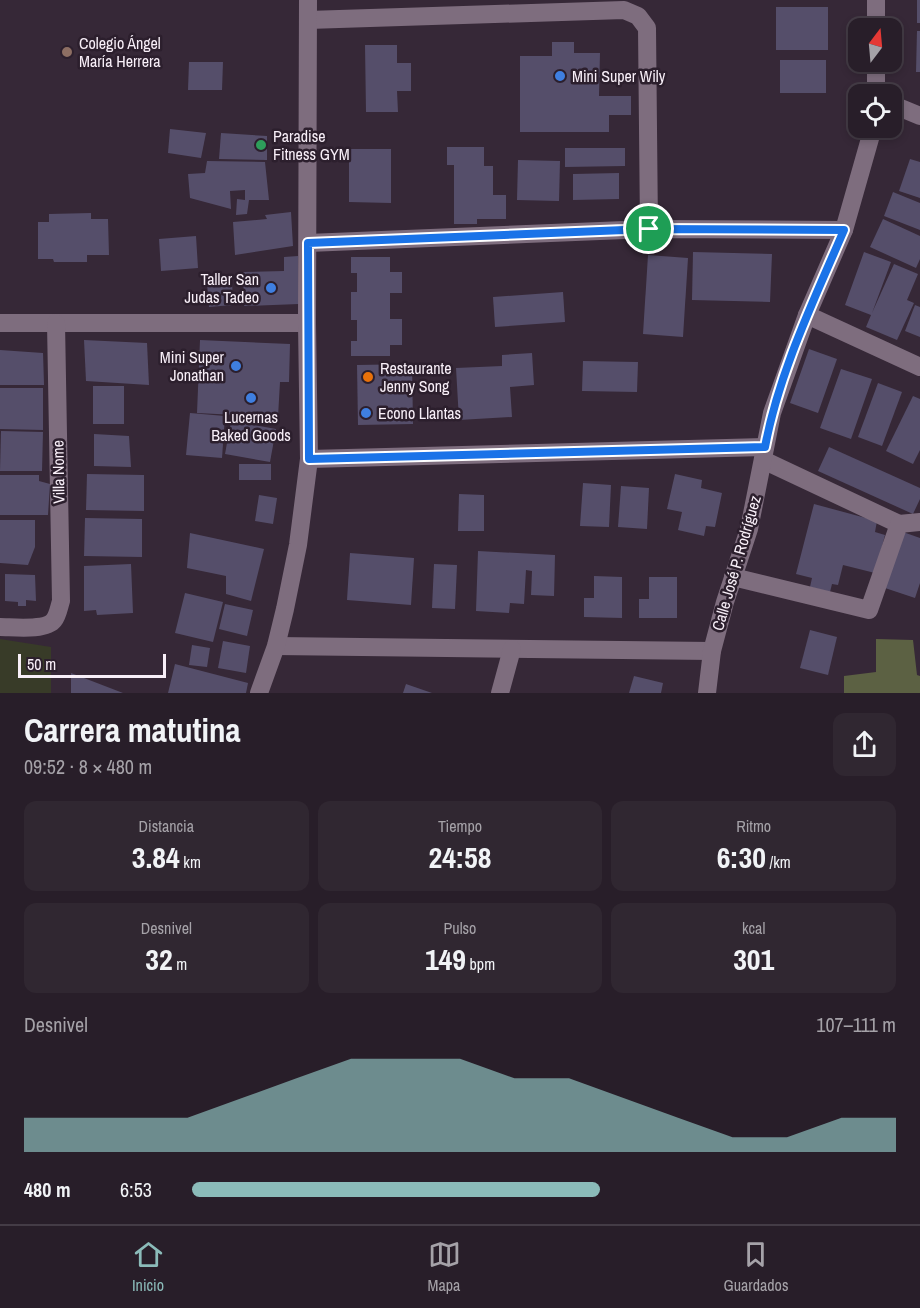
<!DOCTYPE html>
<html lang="es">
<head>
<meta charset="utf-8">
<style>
  body { margin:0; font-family:"Archivo Narrow",sans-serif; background:#302731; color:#f1f3f6; height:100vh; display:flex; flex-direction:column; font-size:22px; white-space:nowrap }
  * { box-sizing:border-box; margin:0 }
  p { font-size:20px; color:#a5a2a8 }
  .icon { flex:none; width:33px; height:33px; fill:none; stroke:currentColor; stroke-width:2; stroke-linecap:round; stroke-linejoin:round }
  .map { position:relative; height:693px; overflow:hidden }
  .side { display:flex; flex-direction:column; background:#281e29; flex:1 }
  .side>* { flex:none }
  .needle { width:39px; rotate:16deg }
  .buttons { position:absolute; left:848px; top:18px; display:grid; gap:12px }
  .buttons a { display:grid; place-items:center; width:54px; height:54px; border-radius:12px; background:#281e29; box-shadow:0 3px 9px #0003,0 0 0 2px #443c46; font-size:30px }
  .scale { position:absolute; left:18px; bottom:15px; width:148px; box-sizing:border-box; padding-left:6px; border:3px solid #f8eff8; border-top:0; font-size:16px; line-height:21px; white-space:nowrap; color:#f8eff8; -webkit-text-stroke:4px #2c1f2d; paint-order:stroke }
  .pin { position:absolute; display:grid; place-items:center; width:51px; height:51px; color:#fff; margin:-26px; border:3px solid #fff; border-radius:50%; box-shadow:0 2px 6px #0007 }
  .round { display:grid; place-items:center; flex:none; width:63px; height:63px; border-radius:12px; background:#302731 }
  .headline { display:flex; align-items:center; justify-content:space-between; height:102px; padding:0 24px }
  h1 { font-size:33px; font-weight:800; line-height:45px }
  .stats { display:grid; grid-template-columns:repeat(3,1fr); gap:9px; height:102px; padding:6px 24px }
  .stats div { display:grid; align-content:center; border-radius:12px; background:#302731; text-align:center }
  .stats b { font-size:30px; font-weight:800 }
  .stats small { font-size:16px; font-weight:400 }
  .stats p { font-size:16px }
  .chart { height:168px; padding:12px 24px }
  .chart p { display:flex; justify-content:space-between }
  .chart svg { width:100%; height:108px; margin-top:6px; fill:#8bbbb9; opacity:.7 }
  ul { padding:0 24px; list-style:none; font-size:20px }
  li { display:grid; grid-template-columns:96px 72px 1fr; align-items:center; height:45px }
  li i { height:15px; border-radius:8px; background:#8bbbb9 }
  .menu { display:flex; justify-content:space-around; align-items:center; height:84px; border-top:2px solid #443c46; background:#281e29; font-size:16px; color:#a5a2a8 }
  .menu a { display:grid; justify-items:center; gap:3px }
  .menu .on { color:#8bbbb9 }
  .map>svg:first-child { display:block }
</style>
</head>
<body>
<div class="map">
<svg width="920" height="693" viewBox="0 0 920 693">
  <rect width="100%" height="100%" fill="#362837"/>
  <!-- green -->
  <path fill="#383b28" d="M0,639L51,647V693H0Z"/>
  <!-- forest -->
  <path fill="#5c6143" d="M876,639L913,640L917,675L920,676V693H844V676L876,672Z"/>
  <!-- building -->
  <g fill="#554e6a">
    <rect x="917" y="0" width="3" height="23"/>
    <rect x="776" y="7" width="52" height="43"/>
    <path d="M917,31H920V72H916Z"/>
    <path d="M552,42H574V53H600L599,96H631V115H609V132H520V56H552Z"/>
    <path d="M365,45H397V63H411V91H397L398,112H366Z"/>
    <rect x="780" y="60" width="46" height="33"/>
    <path d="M189,62H223L222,90H188Z"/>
    <path d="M170,129L206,133L201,158L168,153Z"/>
    <path d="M221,133L267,136V160L219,159Z"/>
    <path d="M447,147H484V166H493V195H506V219H477V224H454V165H447Z"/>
    <path d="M565,148H625V166L565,167Z"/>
    <path d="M349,149H391V203L349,202Z"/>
    <path d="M910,159L920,162V198L899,191Z"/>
    <path d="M518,160L560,161L559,201L517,200Z"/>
    <path d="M207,161L265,162L269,200H249L247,214L236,215L237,199L245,200V190L230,191L231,209L190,198L188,174L205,173Z"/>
    <path d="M619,173V199L573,200V174Z"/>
    <path d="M893,192L920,203V230L884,216Z"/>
    <path d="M291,212L293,246L235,255L233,222L267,219L265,215Z"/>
    <path d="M91,213V219H108L109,255H87V262H54L53,259H38V222H49V214Z"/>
    <path d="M883,219L920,236V259L916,268L870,247Z"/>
    <path d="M196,236L198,268L161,271L159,239Z"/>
    <path d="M693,252L772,254L770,302L692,300Z"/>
    <path d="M864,252L891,262L872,313L894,264L918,274L907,300L914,303L897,340L866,327L871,315L845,305Z"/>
    <path d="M648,255L688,258L683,337L643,334Z"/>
    <path d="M298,256L299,304L244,306L243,272L284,271V257Z"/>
    <path d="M351,257H390V272H402V293H390V319H402V345H390V356H351V341H357V320H351V292H357V273H351Z"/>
    <path d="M232,281L233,305L209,307L207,283Z"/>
    <path d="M563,292L565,322L495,327L493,297Z"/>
    <path d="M915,305L920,307V337L905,331Z"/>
    <path d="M84,340L147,343L149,385L86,381Z"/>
    <path d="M200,340L290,344L289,382H280L278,417L197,413Z"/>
    <path d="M809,349L837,359L818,413L790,403Z"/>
    <path d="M0,350L43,353L44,385H0Z"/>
    <path d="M532,353L534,385L510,387L512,417L459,420L456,368L502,366V355Z"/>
    <path d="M583,361L638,362L637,392L582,391Z"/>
    <path d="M412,364L413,424L358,425L357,365Z"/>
    <path d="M841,369L872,379L851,439L820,428Z"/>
    <path d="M878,383L902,392L882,446L858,437Z"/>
    <rect x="93" y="386" width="31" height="38"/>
    <path d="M0,388H43V430L0,429Z"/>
    <path d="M913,396L920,399V450L913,464L886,451Z"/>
    <path d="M190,413L225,416L222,458L186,455Z"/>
    <path d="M231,421L276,429L270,462L225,454Z"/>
    <path d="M1,431L43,432L42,471H0Z"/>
    <path d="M94,434L129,436L131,467L94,466Z"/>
    <path d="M829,447L920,488V499L913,514L818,471Z"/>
    <rect x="239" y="464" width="32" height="16"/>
    <path d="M87,474L144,475V511L86,510Z"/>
    <path d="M675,474L702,480L701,488L722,493L715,527L706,526L704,536L678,530L682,512L667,509Z"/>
    <path d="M0,475H39V481L50,484L48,515H0Z"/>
    <path d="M583,483L611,485L609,527L580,526Z"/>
    <path d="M621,486L649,488L647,529L618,527Z"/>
    <path d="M459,494L484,495V531H458Z"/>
    <path d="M259,495L277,498L273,524L255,521Z"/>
    <path d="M814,504L877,521L875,532L885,535L875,573L843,565L838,585L832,584L830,592L810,587L812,578L796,574Z"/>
    <path d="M85,518L142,519V557L84,556Z"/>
    <path d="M0,520H35V547L28,565L0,563Z"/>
    <path d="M903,532L920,538V583L915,598L885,588Z"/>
    <path d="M190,533L264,549L251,601L226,594V576L187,568Z"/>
    <path d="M478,551L555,555L554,596L531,595L532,571L526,570L524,604L510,603L509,613L476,611Z"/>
    <path d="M350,553L414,558L411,605L347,600Z"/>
    <path d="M131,564L133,613L97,615L96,610L84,611V566Z"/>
    <path d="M434,564L457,565L455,609L432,608Z"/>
    <path d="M5,574L35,575L36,601L26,600V606H18V602L5,601Z"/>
    <path d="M594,576L622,577V618L584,617V598H594Z"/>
    <path d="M649,577H677V618H639V599H649Z"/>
    <path d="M185,593L223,602L213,642L175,633Z"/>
    <path d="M225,604L253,610L247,636L219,629Z"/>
    <path d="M810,630L837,637L828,675L800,668Z"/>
    <path d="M223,641L250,646L246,673L218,668Z"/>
    <path d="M192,645L210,648L207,667L189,665Z"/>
    <path d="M175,664L248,683L246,693H168Z"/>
    <path d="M71,673L123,693H71Z"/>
    <path d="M634,676L663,683L661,693H629Z"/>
    <path d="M406,684L432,693H403Z"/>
  </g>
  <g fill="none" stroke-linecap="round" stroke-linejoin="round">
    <!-- minor -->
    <g stroke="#7e6d7e" stroke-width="18">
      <path d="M308,20L624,10L638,16L647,28L649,229"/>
      <path d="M876,28V0"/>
      <path d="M876,94V62"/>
      <path d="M891,104L920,116"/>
      <path d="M308,243L649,229L844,230"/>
      <path d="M807,315L920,367"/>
      <path d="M0,323H307"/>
      <path d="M309,459L765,447"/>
      <path d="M763,460L899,524"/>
      <path d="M733,577L869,610L899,524L920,522"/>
      <path d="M0,627C13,627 46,631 54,620C58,615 59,607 61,601L56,323"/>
      <path d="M276,646L712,651"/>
      <path d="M259,693L276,646L285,609L298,545L309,459L307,323L308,0"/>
      <path d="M500,693L512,649"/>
      <path d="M707,693L712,651L725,602L749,529L772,413L807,315L844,230L873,128"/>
    </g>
  </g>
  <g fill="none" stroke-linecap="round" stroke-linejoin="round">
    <defs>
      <path id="route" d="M649,229L844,230C814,300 779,372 765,447L309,459L308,243Z"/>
    </defs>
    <!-- route casing -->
    <use href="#route" stroke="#fff" stroke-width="12"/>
    <!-- route -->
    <use href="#route" stroke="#1a73e8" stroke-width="8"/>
  </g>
  <!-- markers -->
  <circle fill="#8d6e63" stroke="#2c1f2d" stroke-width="2" cx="67" cy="52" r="6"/>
  <g fill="#3f7fe0" stroke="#2c1f2d" stroke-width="2">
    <circle cx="560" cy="76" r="6"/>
    <circle cx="271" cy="288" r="6"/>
    <circle cx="236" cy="366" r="6"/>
    <circle cx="251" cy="398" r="6"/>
    <circle cx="366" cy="413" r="6"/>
  </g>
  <circle fill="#2e9e5b" stroke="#2c1f2d" stroke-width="2" cx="261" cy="145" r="6"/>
  <circle fill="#e8710a" stroke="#2c1f2d" stroke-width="2" cx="368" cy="377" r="6"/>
  <g text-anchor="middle" stroke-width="5" stroke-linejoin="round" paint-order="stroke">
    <!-- poi labels -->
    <g font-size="16" fill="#f8eff8" stroke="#2c1f2d" text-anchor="start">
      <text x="79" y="49">Colegio Ángel<tspan x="79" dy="18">María Herrera</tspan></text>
      <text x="572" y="82">Mini Super Wily</text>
      <text x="273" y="142">Paradise<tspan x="273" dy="18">Fitness GYM</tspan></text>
      <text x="259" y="285" text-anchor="end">Taller San<tspan x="259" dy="18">Judas Tadeo</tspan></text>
      <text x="224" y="363" text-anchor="end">Mini Super<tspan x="224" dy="18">Jonathan</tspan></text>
      <text x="380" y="374">Restaurante<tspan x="380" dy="18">Jenny Song</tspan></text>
      <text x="378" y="419">Econo Llantas</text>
      <text x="251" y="423" text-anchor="middle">Lucernas<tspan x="251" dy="18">Baked Goods</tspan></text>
    </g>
    <!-- street labels -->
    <g font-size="16" fill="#f8eff8" stroke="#2c1f2d">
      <text transform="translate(58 472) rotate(-91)" y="6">Villa Nome</text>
      <text transform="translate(736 563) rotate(-74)" y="6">Calle José P. Rodríguez</text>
    </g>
  </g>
</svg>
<div class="buttons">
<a><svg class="needle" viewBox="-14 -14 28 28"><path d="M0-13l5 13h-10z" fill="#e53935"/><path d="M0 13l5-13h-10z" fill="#a5a2a8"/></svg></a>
<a><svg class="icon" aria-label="locate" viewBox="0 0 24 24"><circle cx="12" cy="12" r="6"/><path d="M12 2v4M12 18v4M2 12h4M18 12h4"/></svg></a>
</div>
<div class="scale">50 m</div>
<div class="pin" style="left:649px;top:229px;background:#1e9e55"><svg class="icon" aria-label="arrive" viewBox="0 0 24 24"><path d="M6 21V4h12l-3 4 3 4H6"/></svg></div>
</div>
<section class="side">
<div class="headline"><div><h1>Carrera matutina</h1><p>09:52 · 8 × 480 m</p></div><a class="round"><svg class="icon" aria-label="share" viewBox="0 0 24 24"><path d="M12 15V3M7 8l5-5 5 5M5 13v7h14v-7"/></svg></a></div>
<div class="stats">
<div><p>Distancia</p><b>3.84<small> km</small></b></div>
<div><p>Tiempo</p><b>24:58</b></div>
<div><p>Ritmo</p><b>6:30<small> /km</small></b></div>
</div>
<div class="stats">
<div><p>Desnivel</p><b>32<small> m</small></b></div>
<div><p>Pulso</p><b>149<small> bpm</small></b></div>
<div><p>kcal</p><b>301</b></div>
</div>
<div class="chart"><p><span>Desnivel</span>107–111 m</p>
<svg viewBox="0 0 160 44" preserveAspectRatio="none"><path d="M0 44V30L10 30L20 30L30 30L40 22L50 14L60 6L70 6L80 6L90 14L100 14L110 22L120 30L130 38L140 38L150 30L160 30V44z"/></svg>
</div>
<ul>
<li><b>480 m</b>6:53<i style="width:58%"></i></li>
</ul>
</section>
<nav class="menu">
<a class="on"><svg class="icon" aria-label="home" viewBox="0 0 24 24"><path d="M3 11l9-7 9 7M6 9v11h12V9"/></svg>Inicio</a>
<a><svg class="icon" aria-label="map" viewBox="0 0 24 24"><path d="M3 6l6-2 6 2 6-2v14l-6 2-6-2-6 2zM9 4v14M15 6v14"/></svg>Mapa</a>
<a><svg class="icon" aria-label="saved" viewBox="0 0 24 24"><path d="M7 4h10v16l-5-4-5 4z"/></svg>Guardados</a>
</nav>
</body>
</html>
